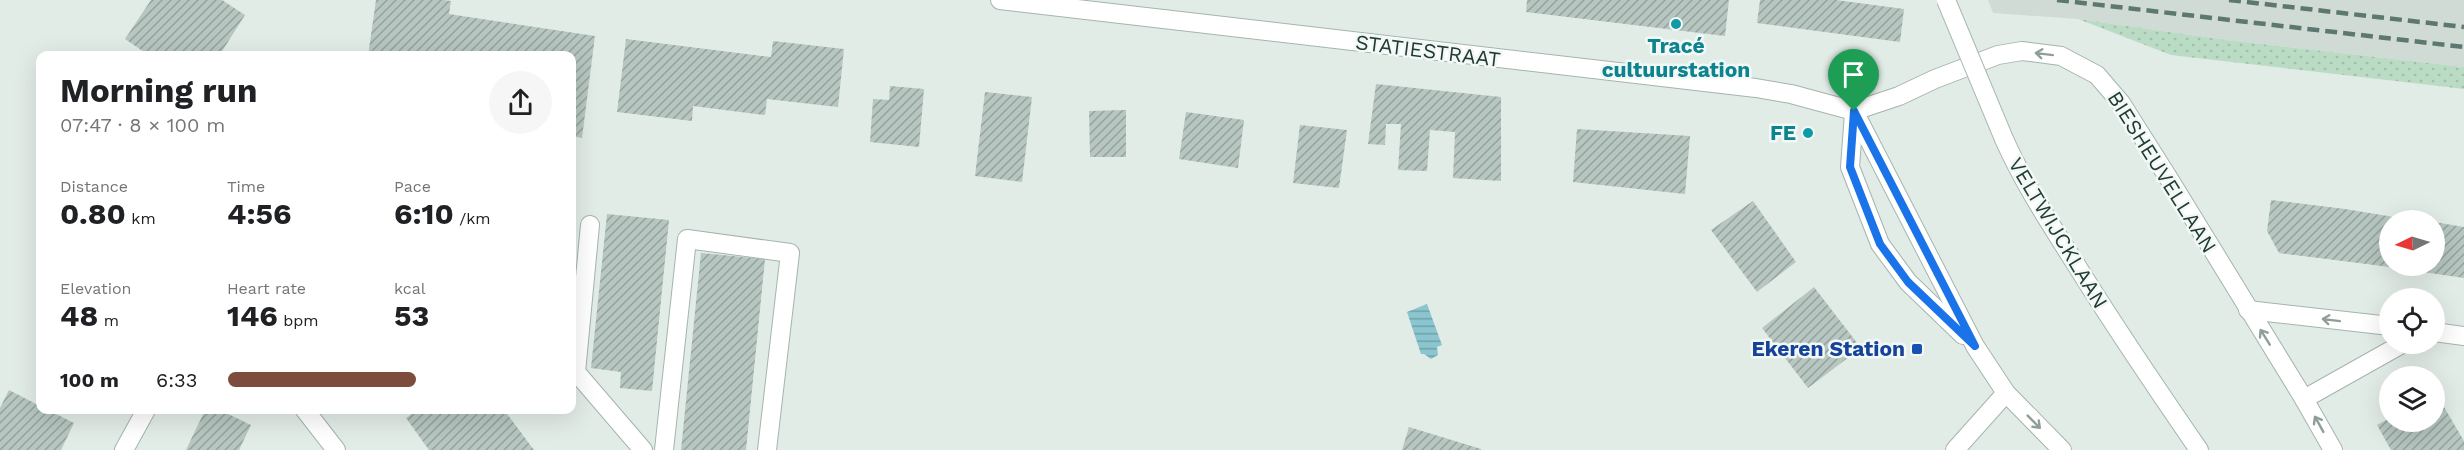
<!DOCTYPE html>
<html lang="en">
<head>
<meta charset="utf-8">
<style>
  body { margin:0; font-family:"Work Sans",sans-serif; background:#f6f6f6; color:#202124; height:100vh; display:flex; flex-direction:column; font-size:22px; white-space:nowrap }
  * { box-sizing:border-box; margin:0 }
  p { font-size:20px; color:#757577 }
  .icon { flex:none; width:33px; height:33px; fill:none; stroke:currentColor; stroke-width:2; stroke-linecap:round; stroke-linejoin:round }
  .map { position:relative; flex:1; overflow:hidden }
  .details { position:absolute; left:36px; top:51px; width:540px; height:363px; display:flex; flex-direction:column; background:#fff; border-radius:12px; box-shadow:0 6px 24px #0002 }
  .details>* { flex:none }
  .needle { width:39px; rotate:265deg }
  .tools { position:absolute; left:2379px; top:210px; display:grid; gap:12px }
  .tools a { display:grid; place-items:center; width:66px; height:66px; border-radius:50%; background:#fff; box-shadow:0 6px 24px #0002; font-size:30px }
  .pin { position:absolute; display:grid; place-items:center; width:51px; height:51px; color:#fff; margin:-62px -26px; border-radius:50% 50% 50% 0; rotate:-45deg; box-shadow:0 0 6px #0007 }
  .pin .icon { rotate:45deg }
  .round { display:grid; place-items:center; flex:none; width:63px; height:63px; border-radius:32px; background:#f6f6f6 }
  .head { display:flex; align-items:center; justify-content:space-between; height:102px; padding:0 24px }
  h1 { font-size:33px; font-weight:700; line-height:45px }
  .figures { display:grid; grid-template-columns:repeat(3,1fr); gap:9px; height:102px; padding:6px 24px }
  .figures div { display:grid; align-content:center }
  .figures b { font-size:30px; font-weight:700 }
  .figures small { font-size:16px; font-weight:400 }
  .figures p { font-size:16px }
  ul { padding:0 24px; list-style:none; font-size:20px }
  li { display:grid; grid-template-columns:96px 72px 1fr; align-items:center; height:45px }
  li i { height:15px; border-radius:8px; background:#7d4c3d }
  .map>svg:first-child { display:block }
</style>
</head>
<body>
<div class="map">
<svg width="2464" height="450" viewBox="0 0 2464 450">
  <defs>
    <pattern id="grass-dots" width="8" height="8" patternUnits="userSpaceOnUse" patternTransform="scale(1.5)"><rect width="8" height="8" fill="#bbdcc4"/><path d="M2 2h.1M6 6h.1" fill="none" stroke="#a0bea9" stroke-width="1.8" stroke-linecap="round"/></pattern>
    <pattern id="water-rules" width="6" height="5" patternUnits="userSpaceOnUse" patternTransform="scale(1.5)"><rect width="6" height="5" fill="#8bc5d0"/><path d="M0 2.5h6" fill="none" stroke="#71a1aa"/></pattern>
    <pattern id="building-hatch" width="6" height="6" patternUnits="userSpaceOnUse" patternTransform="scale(1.5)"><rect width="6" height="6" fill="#b7c6c0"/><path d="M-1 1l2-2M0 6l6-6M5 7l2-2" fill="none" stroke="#94a29d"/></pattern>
  </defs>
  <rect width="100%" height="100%" fill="#e2ece7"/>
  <!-- built -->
  <path fill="#d0dbd6" d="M1988,0H2464V67L2226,40L2078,19L1993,13Z"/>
  <!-- grass -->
  <path fill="url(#grass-dots)" d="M2078,19L2226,40L2464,67V89L2171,55Z"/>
  <!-- water -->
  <path fill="url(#water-rules)" d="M1427,304L1442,345L1437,347L1438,355L1431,359L1424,354H1421L1407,312Z"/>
  <!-- building -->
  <g fill="url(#building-hatch)">
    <path d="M151,0H222L245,15L219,56H150L125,39Z"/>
    <path d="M376,0H443L451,1L449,14L595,36L582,138L572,136V56H368Z"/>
    <path d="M1527,0H1729L1725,36L1526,12Z"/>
    <path d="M1760,0H1836L1904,9L1900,42L1757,23Z"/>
    <path d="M626,39L771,57L773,41L844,49L838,107L767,99L765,115L693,106L692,121L617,112Z"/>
    <path d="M1376,84L1501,97V181L1453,178L1455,132L1430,130L1427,171L1398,170L1401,124H1386L1385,145L1368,144Z"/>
    <path d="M890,86L924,89L919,147L870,142L873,99L889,100Z"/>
    <path d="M985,92L1032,97L1022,182L975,176Z"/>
    <path d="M1126,110V157H1090L1089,111Z"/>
    <path d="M1186,112L1244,120L1238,168L1179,159Z"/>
    <path d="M1300,125L1347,130L1339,188L1293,183Z"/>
    <path d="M1577,129L1690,136L1685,194L1573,182Z"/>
    <path d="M2271,200L2345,209L2412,220H2390V267L2279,253L2267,231Z"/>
    <path d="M1753,201L1796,262L1757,292L1711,230Z"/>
    <path d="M607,214L669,220L652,391L620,388L621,372L591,368Z"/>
    <path d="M2434,222L2464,227V278L2390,267L2434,266Z"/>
    <path d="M701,253L765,259L746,450H681Z"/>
    <path d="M1814,287L1861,348L1808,388L1762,328Z"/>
    <path d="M9,390L40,406V410H48L74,423L61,450H0V408Z"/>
    <path d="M2434,390L2464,441V450H2391L2377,425L2390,418V422H2434Z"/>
    <path d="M205,410H220L251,425L239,450H186Z"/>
    <path d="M417,410H504L534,450H429L406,418Z"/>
    <path d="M1409,427L1481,449V450H1402Z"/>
  </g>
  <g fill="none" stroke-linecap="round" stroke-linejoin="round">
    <defs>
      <g id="minor">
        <path d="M1000,0L1756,88L1791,94L1854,111"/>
        <path d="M1854,111L1899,96L1935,79L1998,55L2022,51L2061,56L2097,75L2121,103L2171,182L2304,399L2333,450"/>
        <path d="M1854,111L1975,346L2006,393L2062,450"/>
        <path d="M1854,113L1850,167L1880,244L1908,282L1963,335"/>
        <path d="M2004,139C2024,184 2051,225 2077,266C2116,329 2157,389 2199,450"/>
        <path d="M590,225L576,372L643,450"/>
        <path d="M2248,310L2390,326"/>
        <path d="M2434,332L2464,336"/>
        <path d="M2304,399L2402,344"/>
        <path d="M305,410L336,450"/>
        <path d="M124,450L146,410"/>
        <path d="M664,450L687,239L790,253L767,450"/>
        <path d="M1955,450L2006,393"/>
      </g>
    </defs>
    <!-- minor casing -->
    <use href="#minor" stroke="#a5b4ae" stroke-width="20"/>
    <!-- minor -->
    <use href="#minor" stroke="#fff" stroke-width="18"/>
    <!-- rail -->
    <g stroke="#5c7870" stroke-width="4.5" stroke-dasharray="12 6" stroke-linecap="butt">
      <path d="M2057,0L2464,47"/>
      <path d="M2229,0L2464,27"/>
    </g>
    <defs>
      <path id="minor-bridge" d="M1946,0L2004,139"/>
    </defs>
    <!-- minor-bridge casing -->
    <use href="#minor-bridge" stroke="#a5b4ae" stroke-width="20" stroke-linecap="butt"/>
    <!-- minor-bridge -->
    <use href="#minor-bridge" stroke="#fff" stroke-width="18"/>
  </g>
  <!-- one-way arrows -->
  <defs><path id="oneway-shaft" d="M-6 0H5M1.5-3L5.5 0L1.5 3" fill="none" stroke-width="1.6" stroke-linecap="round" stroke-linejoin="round" transform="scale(1.5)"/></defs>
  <g stroke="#909e9a">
    <use href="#oneway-shaft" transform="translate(2044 54) rotate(-173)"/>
    <use href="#oneway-shaft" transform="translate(2331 320) rotate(-173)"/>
    <use href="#oneway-shaft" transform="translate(2265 337) rotate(-122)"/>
    <use href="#oneway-shaft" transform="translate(2034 422) rotate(45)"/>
    <use href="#oneway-shaft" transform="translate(2319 424) rotate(-119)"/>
  </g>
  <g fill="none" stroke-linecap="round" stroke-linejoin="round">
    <defs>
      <path id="route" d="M1854,111L1975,346L1908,282L1880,244L1850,167Z"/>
    </defs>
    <!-- route casing -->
    <use href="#route" stroke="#fff" stroke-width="12"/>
    <!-- route -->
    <use href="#route" stroke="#1a73e8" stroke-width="8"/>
  </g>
  <!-- markers -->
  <g fill="#0f9aa8" stroke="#f2f8f5" stroke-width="2">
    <circle cx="1676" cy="24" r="6"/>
    <circle cx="1808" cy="133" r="6"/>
  </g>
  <rect fill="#1a4fb4" stroke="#f2f8f5" stroke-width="2" x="1911" y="343" width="12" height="12" rx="3"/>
  <g text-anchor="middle" stroke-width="5" stroke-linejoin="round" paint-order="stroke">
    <!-- culture labels -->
    <g font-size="21" font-weight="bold" fill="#0d838f" stroke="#f2f8f5">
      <text x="1676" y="53">Tracé<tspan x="1676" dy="24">cultuurstation</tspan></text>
      <text x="1796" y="140" text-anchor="end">FE</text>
    </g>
    <!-- street labels -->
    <g font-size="21" fill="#223c35" stroke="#f2f8f5">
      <text transform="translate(1428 51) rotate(7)" y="7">STATIESTRAAT</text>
      <text transform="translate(2162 172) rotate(58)" y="7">BIESHEUVELLAAN</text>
      <text transform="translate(2058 233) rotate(59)" y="7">VELTWIJCKLAAN</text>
    </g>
    <!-- transit labels -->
    <g font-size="21" font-weight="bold" fill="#164399" stroke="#f2f8f5" text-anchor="end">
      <text x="1905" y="356">Ekeren Station</text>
    </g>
  </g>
</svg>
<div class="tools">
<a><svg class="needle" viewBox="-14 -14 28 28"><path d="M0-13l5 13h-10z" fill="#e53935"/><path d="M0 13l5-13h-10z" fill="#757577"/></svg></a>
<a><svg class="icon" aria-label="locate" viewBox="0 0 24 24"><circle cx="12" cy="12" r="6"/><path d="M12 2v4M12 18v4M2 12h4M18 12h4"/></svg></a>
<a><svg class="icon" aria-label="layers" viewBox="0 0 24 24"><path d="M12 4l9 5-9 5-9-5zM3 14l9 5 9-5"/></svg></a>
</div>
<div class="pin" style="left:1854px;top:111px;background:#1e9e55"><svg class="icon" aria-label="arrive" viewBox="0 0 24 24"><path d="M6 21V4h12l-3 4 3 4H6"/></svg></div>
<section class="details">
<div class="head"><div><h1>Morning run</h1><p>07:47 · 8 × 100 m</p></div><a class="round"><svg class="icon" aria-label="share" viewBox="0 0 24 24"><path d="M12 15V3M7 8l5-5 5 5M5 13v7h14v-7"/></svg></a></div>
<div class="figures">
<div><p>Distance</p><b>0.80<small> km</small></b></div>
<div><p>Time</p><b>4:56</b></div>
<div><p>Pace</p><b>6:10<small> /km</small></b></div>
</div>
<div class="figures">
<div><p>Elevation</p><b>48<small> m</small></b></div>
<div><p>Heart rate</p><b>146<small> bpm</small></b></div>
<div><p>kcal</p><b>53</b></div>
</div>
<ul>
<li><b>100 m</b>6:33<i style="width:58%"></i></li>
</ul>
</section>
</div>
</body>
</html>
